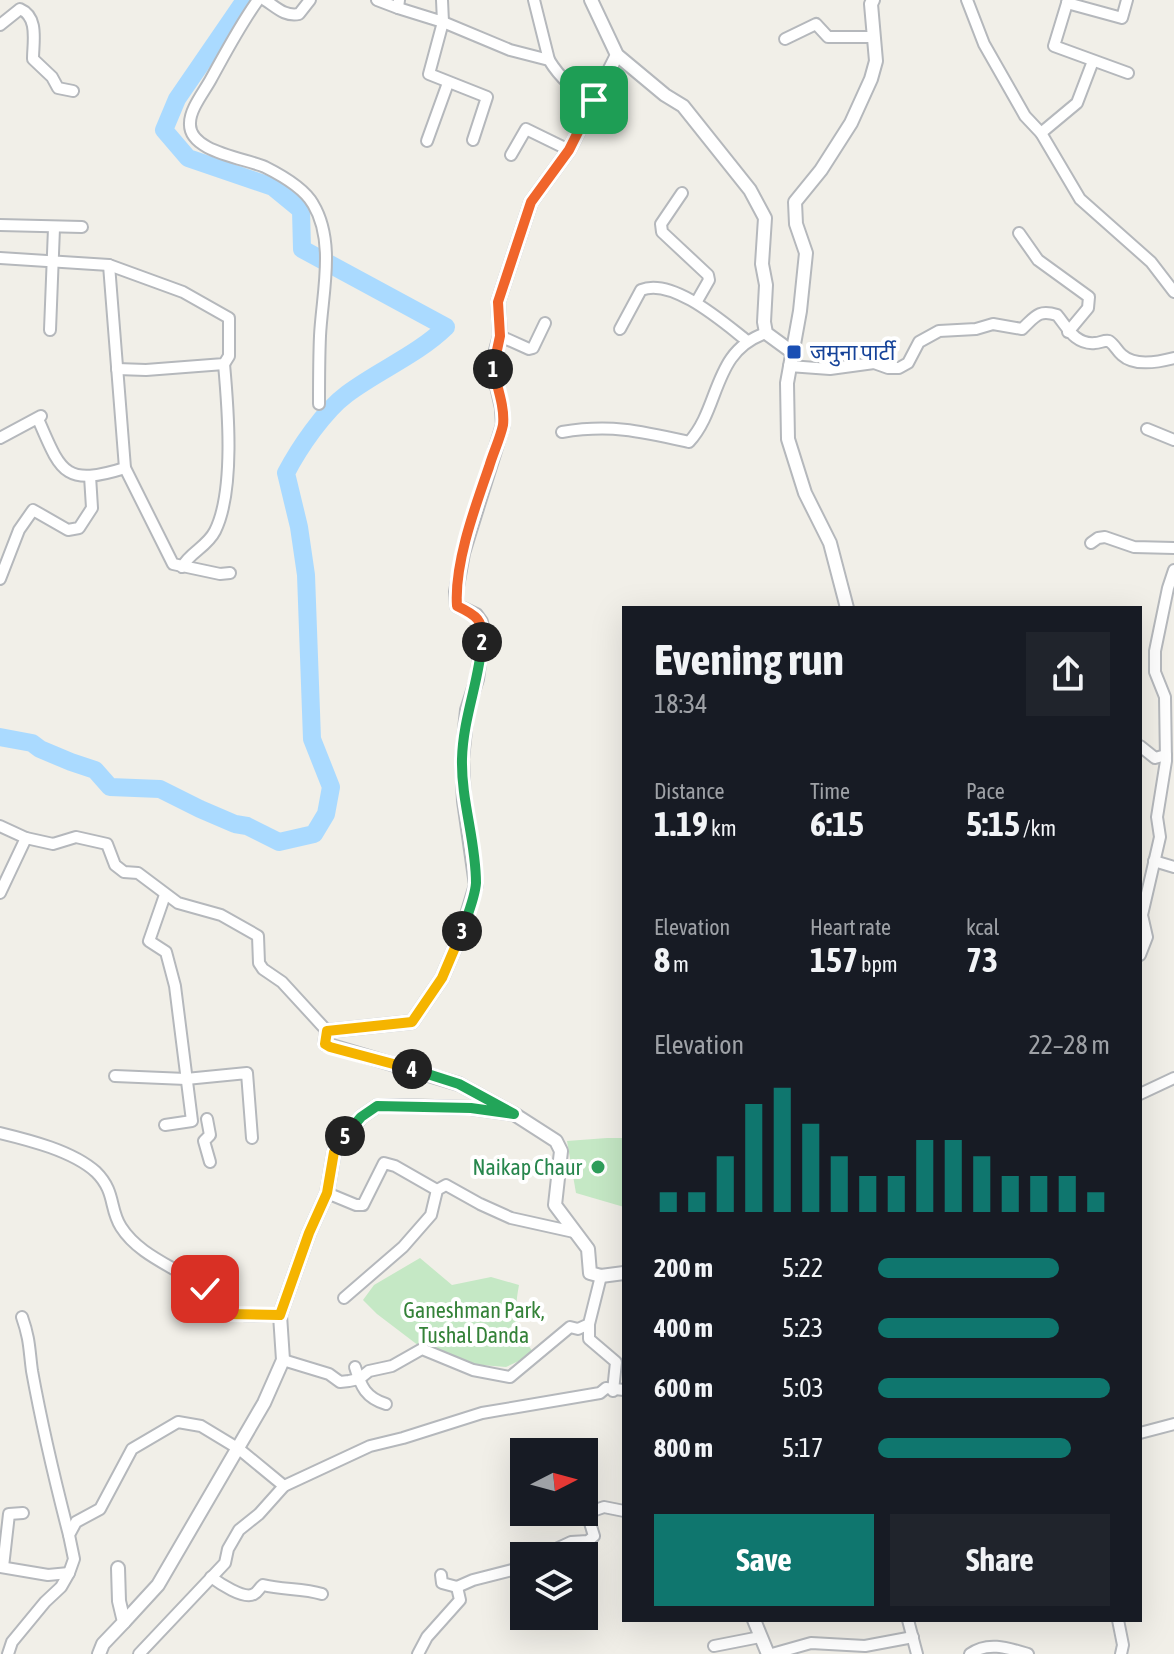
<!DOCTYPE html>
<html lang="en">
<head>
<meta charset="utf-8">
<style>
  body { margin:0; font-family:"Asap Condensed","Noto Sans Devanagari",sans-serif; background:#20242c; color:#f1f3f6; height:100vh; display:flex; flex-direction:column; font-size:30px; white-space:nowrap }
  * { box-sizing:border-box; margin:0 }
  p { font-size:26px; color:#9ea1a6 }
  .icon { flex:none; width:44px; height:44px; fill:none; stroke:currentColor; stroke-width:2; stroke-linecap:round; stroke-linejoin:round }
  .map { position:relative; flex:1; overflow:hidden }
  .drawer { position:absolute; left:622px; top:606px; width:520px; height:1016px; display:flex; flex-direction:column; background:#171b24; border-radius:0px; box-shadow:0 8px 32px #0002 }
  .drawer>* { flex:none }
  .needle { width:52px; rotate:84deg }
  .tools { position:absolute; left:510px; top:1438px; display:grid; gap:16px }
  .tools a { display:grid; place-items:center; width:88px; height:88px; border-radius:0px; background:#171b24; box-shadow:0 8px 32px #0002; font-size:40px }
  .pin { position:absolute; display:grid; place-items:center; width:68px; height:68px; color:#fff; margin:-34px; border-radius:16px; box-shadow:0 4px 12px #0006 }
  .km { position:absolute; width:40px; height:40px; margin:-20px; border-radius:50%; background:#222; color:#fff; font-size:22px; line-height:40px; text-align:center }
  .round { display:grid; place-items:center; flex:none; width:84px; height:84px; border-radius:0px; background:#20242c }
  .headline { display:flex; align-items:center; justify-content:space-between; height:136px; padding:0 32px }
  h1 { font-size:44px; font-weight:700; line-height:60px }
  .metrics { display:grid; grid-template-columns:repeat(3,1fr); gap:12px; height:136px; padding:8px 32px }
  .metrics div { display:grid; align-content:center }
  .metrics b { font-size:34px; font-weight:700 }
  .metrics small { font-size:22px; font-weight:400 }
  .metrics p { font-size:22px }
  .chart { height:224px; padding:16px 32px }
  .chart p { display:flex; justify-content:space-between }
  .chart svg { width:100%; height:144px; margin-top:8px; stroke:#0f766e; stroke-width:6 }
  .cta { display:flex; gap:16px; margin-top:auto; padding:16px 32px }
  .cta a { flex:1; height:92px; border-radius:0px; background:#0f766e; color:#fff; font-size:32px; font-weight:700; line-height:92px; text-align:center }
  .cta a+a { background:#20242c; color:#f1f3f6 }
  ul { padding:0 32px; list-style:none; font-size:26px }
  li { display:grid; grid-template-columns:128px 96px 1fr; align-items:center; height:60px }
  li i { height:20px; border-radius:10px; background:#0f766e }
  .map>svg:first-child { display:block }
</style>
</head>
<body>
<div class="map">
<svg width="1174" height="1654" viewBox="0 0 1174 1654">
  <rect width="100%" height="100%" fill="#f1efe8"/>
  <!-- green -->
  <g fill="#c5e8c5">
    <path d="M607,1138H624V1207L576,1193L567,1141Z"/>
    <path d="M420,1258L452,1285L491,1277L519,1285C513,1316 517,1328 534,1354L506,1367L469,1364L423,1349L377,1314L363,1300L374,1285Z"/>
  </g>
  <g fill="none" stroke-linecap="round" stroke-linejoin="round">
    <!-- river -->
    <path stroke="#aadaff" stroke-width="18" d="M0,737L32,743L40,749L71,762L95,770L110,787L160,789L200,809L235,824L247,826L279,842L314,834L326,814L331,787L312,739L306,575L299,527L286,473C299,448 324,411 347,394C379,370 417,355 446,327L302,249L301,210L273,187L188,158L164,130L177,99L245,0"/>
    <defs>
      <g id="minor">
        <path d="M258,0C240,25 226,52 211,79C204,92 190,109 190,123C188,152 245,158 265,167C281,175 304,188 313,204C336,242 322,294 320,336C319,359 319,381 319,404"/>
        <path d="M265,0C276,7 285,17 299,14L310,0"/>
        <path d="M377,0L398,8L399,0"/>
        <path d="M534,0L549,60"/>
        <path d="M967,0L984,44L1025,116L1041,133L1080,199L1151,262L1174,292"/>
        <path d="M1068,0L1054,46L1128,73"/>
        <path d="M1067,3L1122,18L1127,0"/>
        <path d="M398,8L443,22L442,0"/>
        <path d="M0,25L20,9C39,17 33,42 33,59L52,77L58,88L73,91"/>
        <path d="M785,39L816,24L828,37H872"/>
        <path d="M1041,133L1077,103L1093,61"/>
        <path d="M473,140L487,97L429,74L443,22L510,50L549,60C560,78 574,91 594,100"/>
        <path d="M427,141L448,83"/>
        <path d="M511,155L526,129L569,150"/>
        <path d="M682,193L661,224L662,232L708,275L709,280L697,301"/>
        <path d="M0,225L82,227"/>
        <path d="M1019,233L1038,260L1089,297L1088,308L1068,332"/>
        <path d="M0,258L109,265L183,292L229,318V356L224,364L146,370L117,369"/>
        <path d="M109,265L125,468L173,564L220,574L230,573"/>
        <path d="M620,329L641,290C672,277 723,322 746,340"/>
        <path d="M50,330L54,228"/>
        <path d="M500,336L529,349L533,348L545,323"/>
        <path d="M789,366L830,369L874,363L888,368H899L908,363L919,342L939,331L976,329L993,324L1022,329C1035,317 1038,309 1057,315C1067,327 1075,345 1095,343C1100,343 1104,340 1109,341C1115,345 1117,351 1122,355C1135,367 1159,362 1174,358"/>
        <path d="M38,419C61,472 64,487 125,468"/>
        <path d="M1147,429L1174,440"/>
        <path d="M562,432C611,424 640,431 689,442C721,407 712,351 766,333"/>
        <path d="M0,438L41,416"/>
        <path d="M1091,543L1098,538L1105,537L1134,547L1174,548"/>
        <path d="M182,567C190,552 207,547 215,531C235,491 228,408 224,364"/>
        <path d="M0,579L19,530L33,510L68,530L79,528L92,508L90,476"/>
        <path d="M1140,746L1155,758L1166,755"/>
        <path d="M0,826L26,838L53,844L76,837L107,844L115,865L124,872L138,873L178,903L221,915L258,936L259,963L263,969L282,982L327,1031"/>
        <path d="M1154,861L1174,867"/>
        <path d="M0,893L26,838"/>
        <path d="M165,895L149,941L166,952L175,986L192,1121L165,1125"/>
        <path d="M1140,955L1147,937L1142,915L1160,837L1157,817L1166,761L1165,697L1155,672V651L1168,588L1174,570"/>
        <path d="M115,1076L186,1079L247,1073L252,1138"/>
        <path d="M1140,1094L1174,1078"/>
        <path d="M207,1119L210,1135L204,1141L210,1162"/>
        <path d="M0,1133C29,1140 73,1151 96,1172C116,1192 109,1208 121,1227C140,1257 179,1268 205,1289C213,1296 216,1308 225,1312C234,1317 268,1315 280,1315"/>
        <path d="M327,1193L356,1205H363L384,1163L395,1166L437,1190"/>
        <path d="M344,1298L403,1247L431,1215L437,1190L446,1185L480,1204L511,1218L574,1232"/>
        <path d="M22,1317C30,1340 29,1349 32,1371C42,1426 55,1481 69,1535"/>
        <path d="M589,1324V1339L616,1362L613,1391"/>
        <path d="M283,1360L329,1374L340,1382L349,1381L359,1379L369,1371L392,1366L422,1349L473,1370L510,1377L570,1327L578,1329L589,1324L601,1276"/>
        <path d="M355,1367C361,1387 366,1398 386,1404"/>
        <path d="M1140,1433L1174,1424"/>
        <path d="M541,1556L571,1542L588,1541L594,1536L587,1513L604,1507L624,1511"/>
        <path d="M0,1567L48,1575L69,1573"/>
        <path d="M3,1567L9,1514L23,1513"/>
        <path d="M441,1575L442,1583L457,1587L473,1580L524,1567"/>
        <path d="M211,1577C219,1583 244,1600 254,1594C258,1592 259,1588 263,1585C283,1590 303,1588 322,1594"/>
        <path d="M908,1620L917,1654"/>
        <path d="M1118,1620L1123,1645L1121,1654"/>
        <path d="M714,1646L760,1637"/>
        <path d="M8,1654L12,1642L45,1602L61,1587L69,1573L74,1559L69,1535L76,1522L100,1509L132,1449L178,1422L201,1426L239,1449L284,1486"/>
        <path d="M139,1654L225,1563L228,1549L239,1530L259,1514L284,1486L370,1446L403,1438L482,1413L600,1393L606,1388L624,1390"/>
        <path d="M418,1654L427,1637L460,1600L457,1587"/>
        <path d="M772,1654L811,1643L865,1646L913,1637"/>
        <path d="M970,1654C988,1641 1008,1648 1028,1654"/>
      </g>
      <g id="tertiary">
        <path d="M591,0L617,55L665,95L683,106L750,190L765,218L762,264L766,285L764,322L766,333L792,352"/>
        <path d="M847,608L830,543L805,493L788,439L787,383L800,311L806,253L796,224L795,202L821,170L851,123L871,79L876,61L871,4L873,0"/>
        <path d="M514,1114L459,1084L325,1044L327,1031L412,1022L442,978L462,931L476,885L464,801L462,759L467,710L477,679L483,632L481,622L476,615L457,606L456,592L463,553L503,425L502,408L492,365L500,336L498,302L531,202L569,150L617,55"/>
        <path d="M754,1620L768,1654"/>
        <path d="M124,1622L158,1585L264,1403L283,1360L280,1315L309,1233L327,1193L334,1152L361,1117L377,1106H399L471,1108L514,1114L556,1141L561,1151L555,1205L588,1249L590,1273L601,1276L624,1273"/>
        <path d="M99,1654L103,1644L124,1622L119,1601L118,1568"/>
      </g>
    </defs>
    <!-- minor casing -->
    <use href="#minor" stroke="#b5b8bc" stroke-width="14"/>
    <!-- tertiary casing -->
    <use href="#tertiary" stroke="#b5b8bc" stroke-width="16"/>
    <!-- minor -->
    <use href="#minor" stroke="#fff" stroke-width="10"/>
    <!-- tertiary -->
    <use href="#tertiary" stroke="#fff" stroke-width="12"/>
  </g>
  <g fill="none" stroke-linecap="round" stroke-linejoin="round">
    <defs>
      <path id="split-1" d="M493,369L500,336L498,302L531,202L569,150L594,100"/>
      <path id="split-2" d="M482,642C484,620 476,615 457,606C454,564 475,507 489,467C493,453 500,439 503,425C505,407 497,387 493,369"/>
      <path id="split-3" d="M462,931C467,916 475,898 476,883C476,841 461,801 462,759C463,718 479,682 482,642"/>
      <path id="split-4" d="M412,1069L330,1047L325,1044L327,1031L412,1022L442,978L462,931"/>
      <path id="split-5" d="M345,1136L361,1117L377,1106L471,1108L514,1114L459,1084L412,1069"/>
      <path id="split-6" d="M205,1289L221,1309L228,1314L280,1315L309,1233L327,1193L334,1152L345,1136"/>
    </defs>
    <!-- split-1 casing -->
    <use href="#split-1" stroke="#fff" stroke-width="16"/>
    <!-- split-2 casing -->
    <use href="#split-2" stroke="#fff" stroke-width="16"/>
    <!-- split-3 casing -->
    <use href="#split-3" stroke="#fff" stroke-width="16"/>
    <!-- split-4 casing -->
    <use href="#split-4" stroke="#fff" stroke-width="16"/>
    <!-- split-5 casing -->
    <use href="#split-5" stroke="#fff" stroke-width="16"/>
    <!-- split-6 casing -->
    <use href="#split-6" stroke="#fff" stroke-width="16"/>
    <!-- split-1 -->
    <use href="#split-1" stroke="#f0652b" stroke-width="10"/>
    <!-- split-2 -->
    <use href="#split-2" stroke="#f0652b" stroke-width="10"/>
    <!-- split-3 -->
    <use href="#split-3" stroke="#22a559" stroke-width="10"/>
    <!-- split-4 -->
    <use href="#split-4" stroke="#f5b400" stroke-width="10"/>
    <!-- split-5 -->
    <use href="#split-5" stroke="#22a559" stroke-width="10"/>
    <!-- split-6 -->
    <use href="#split-6" stroke="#f5b400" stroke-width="10"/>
  </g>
  <!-- markers -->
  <rect fill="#1a4fb4" stroke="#fff" stroke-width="3" x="786" y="344" width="16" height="16" rx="4"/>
  <circle fill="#2e9e5b" stroke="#fff" stroke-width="3" cx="598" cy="1167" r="8"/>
  <g text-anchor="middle" stroke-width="8" stroke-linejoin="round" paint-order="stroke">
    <!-- transit labels -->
    <g font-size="22" fill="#164399" stroke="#fff" text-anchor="start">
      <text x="810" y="360">जमुना पार्टी</text>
    </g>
    <!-- leisure labels -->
    <g font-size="22" fill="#27864d" stroke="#fff" text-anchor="end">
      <text x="582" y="1175">Naikap Chaur</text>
    </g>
    <!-- park labels -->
    <g font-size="22" fill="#348238" stroke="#fff">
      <text x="474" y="1318">Ganeshman Park,<tspan x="474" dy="25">Tushal Danda</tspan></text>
    </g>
  </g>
</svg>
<div class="tools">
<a><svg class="needle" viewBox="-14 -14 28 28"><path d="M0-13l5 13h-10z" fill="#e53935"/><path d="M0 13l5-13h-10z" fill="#9ea1a6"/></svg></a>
<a><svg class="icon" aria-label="layers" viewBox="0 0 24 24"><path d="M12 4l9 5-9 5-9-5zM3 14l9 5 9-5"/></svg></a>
</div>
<div class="pin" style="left:594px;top:100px;background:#1e9e55"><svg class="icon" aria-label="arrive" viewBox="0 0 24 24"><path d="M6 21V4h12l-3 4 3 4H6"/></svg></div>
<div class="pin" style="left:205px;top:1289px;background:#d93025"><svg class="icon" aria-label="check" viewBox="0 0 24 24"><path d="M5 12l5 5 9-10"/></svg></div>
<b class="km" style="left:493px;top:369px">1</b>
<b class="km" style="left:482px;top:642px">2</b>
<b class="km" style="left:462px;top:931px">3</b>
<b class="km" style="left:412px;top:1069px">4</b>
<b class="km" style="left:345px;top:1136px">5</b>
<section class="drawer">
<div class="headline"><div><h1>Evening run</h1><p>18:34</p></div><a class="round"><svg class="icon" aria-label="share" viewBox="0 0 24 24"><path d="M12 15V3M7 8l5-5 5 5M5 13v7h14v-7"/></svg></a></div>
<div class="metrics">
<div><p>Distance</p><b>1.19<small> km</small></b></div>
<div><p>Time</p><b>6:15</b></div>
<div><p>Pace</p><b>5:15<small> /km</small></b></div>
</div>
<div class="metrics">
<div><p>Elevation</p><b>8<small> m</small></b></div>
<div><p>Heart rate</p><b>157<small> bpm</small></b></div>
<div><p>kcal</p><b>73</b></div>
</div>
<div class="chart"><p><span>Elevation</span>22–28 m</p>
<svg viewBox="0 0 160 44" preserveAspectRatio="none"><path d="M5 44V38M15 44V38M25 44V27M35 44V11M45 44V6M55 44V17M65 44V27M75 44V33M85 44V33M95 44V22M105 44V22M115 44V27M125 44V33M135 44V33M145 44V33M155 44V38"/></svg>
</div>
<ul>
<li><b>200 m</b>5:22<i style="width:78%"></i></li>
<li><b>400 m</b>5:23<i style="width:78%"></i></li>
<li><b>600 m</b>5:03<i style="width:100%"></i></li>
<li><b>800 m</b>5:17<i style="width:83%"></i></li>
</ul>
<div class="cta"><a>Save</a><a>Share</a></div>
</section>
</div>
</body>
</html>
